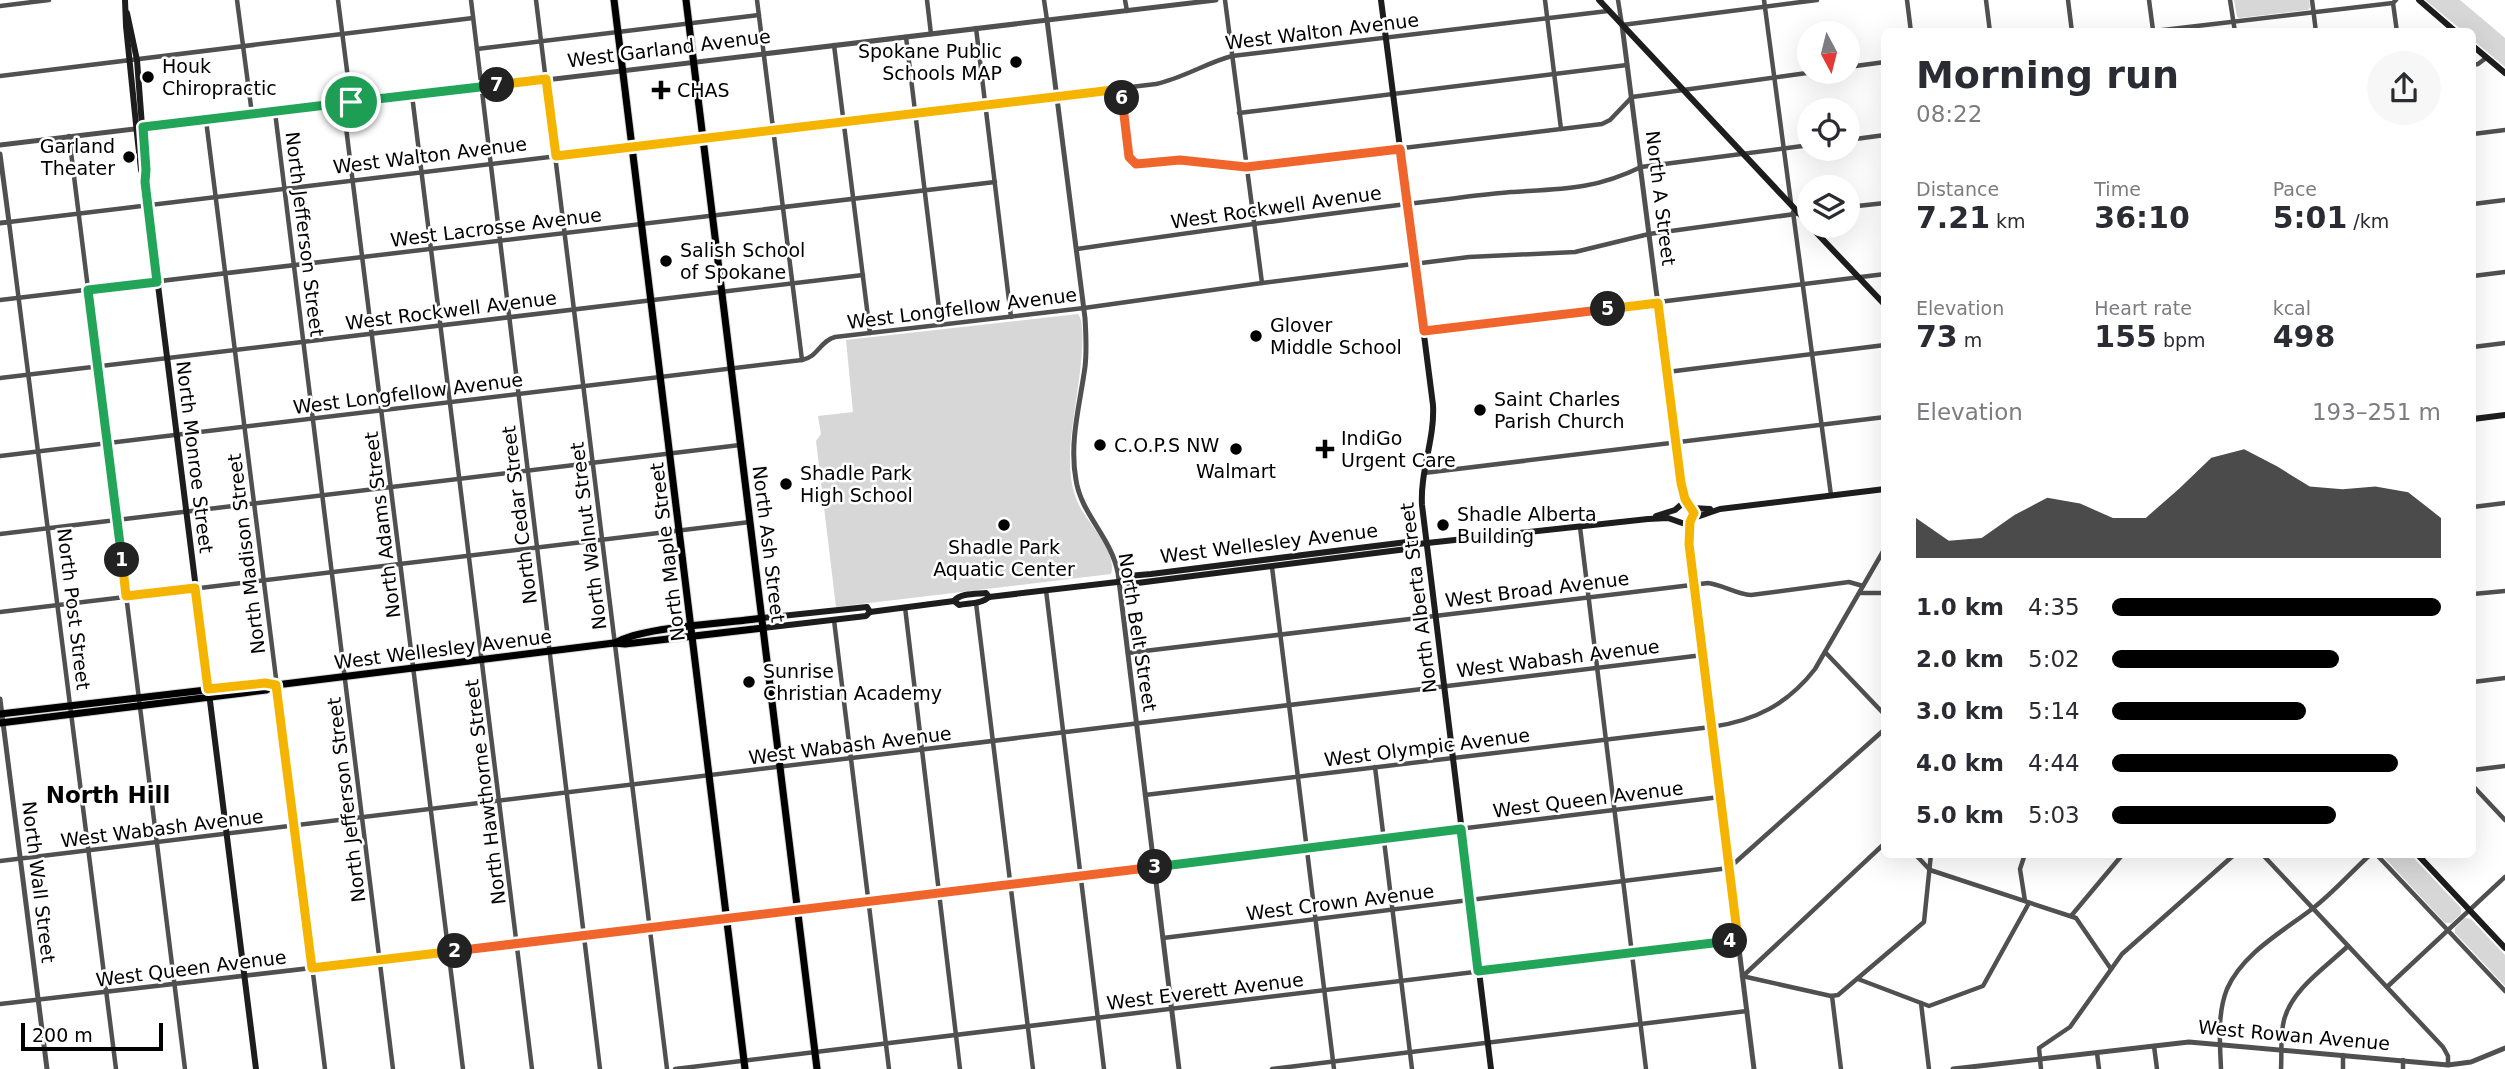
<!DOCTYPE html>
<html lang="en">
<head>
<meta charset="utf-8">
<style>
  body { margin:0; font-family:"DejaVu Sans",sans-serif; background:#f7f7f7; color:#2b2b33; height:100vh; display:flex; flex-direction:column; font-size:26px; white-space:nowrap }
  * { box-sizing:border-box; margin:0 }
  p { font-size:23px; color:#7c7c81 }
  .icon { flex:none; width:38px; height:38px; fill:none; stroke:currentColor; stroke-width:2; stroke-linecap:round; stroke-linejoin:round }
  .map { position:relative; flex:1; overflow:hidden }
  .sheet { position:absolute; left:1881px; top:28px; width:595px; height:830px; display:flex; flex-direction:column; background:#fff; border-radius:10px; box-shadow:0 7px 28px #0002 }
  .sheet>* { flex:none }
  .needle { width:46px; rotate:173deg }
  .buttons { position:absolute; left:1797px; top:21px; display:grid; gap:14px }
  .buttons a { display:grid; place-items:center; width:63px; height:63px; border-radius:50%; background:#fff; box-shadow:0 7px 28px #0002; font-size:35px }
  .scale { position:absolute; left:21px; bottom:18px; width:142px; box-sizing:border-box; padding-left:7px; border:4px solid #000; border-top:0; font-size:19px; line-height:24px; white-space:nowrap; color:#000; -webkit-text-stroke:5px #fff; paint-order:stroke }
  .pin { position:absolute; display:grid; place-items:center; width:60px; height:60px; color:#fff; margin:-30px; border:4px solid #fff; border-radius:50%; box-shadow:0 2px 7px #0007 }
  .km { position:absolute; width:35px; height:35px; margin:-18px; border-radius:50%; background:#222; color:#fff; font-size:19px; line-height:35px; text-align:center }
  .round { display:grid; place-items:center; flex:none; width:74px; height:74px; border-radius:37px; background:#f7f7f7 }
  .summary { display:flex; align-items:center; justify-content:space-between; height:119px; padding:0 35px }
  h1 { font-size:38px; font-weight:800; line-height:52px }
  .stats { display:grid; grid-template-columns:repeat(3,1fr); gap:10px; height:119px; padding:7px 35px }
  .stats div { display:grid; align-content:center }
  .stats b { font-size:30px; font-weight:800 }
  .stats small { font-size:19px; font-weight:400 }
  .stats p { font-size:19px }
  .chart { height:196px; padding:14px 35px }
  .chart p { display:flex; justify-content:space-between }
  .chart svg { width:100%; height:126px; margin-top:7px; fill:#000; opacity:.7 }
  ul { padding:0 35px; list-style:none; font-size:23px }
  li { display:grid; grid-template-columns:112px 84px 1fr; align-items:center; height:52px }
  li i { height:18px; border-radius:9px; background:#000 }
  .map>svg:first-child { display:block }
</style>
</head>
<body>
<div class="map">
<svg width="2505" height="1069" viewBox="0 0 2505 1069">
  <rect width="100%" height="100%" fill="#fff"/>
  <!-- green -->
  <g fill="#d7d7d7">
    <path d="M2234,0H2309L2310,7L2308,10L2239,18L2237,16Z"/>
    <path d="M2425,0H2460L2505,38V67L2473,40V32L2463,31Z"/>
    <path d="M1078,314C1092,331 1069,428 1070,456C1070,472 1071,488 1078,503C1087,523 1118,551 1111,574L836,607L816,441L821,434L818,416L853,412L846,340Z"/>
    <path d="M2381,854H2410L2461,908V914L2451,923H2445Z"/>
    <path d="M2465,918L2471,919L2505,955V986L2455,933V928Z"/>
  </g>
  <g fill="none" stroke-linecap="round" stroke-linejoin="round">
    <defs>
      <g id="primary">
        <path d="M614,0L745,1069"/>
        <path d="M686,0L817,1069"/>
        <path d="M615,643C644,626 725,624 762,618"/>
        <path d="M0,714L249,685"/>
        <path d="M0,723L243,693L266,690L276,685L614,643L625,644L763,628"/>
      </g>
    </defs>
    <!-- primary casing -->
    <use href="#primary" stroke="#dbdbdb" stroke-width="9"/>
    <!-- minor -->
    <g stroke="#505050" stroke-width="4.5">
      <path d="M237,0L252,114"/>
      <path d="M338,0L351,102"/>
      <path d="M471,0L600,1069"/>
      <path d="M536,0L667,1069"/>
      <path d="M757,0L802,360"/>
      <path d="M927,0L931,34"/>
      <path d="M1044,0L1047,20"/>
      <path d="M1125,0L1127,11"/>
      <path d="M1225,0L1262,283"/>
      <path d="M1545,0L1561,129"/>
      <path d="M1618,0L1622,25L1817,0"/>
      <path d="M1764,0L1791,203"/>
      <path d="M1907,0L1911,32"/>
      <path d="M1986,0L1990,32"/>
      <path d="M2068,0L2072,32"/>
      <path d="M2149,0L2153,30"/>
      <path d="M2230,0L2235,32"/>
      <path d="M2312,0L2316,32"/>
      <path d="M2393,3L2397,32"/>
      <path d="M0,6L49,0"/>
      <path d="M976,28L1011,317"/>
      <path d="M2146,32L2393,3L2396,0"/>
      <path d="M906,37L941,325"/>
      <path d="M834,45L870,333"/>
      <path d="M477,49L759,15"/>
      <path d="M2473,65L2478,64L2486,58"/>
      <path d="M1848,67L1885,62"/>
      <path d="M0,76L473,18"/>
      <path d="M1121,89L1128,151L1133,163L1180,160L1246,167L1602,124L1610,120L1632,97L1814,72"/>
      <path d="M412,95L532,1069"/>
      <path d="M343,103L463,1069"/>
      <path d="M275,112L393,1069"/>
      <path d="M1239,113L1627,65"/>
      <path d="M206,120L325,1069"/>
      <path d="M2473,134L2505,130"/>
      <path d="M69,136L185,1069"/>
      <path d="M1848,140L1885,135"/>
      <path d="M2473,204L2505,200"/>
      <path d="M1848,207L1885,203"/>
      <path d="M1793,212L1831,495"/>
      <path d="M1077,249C1195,232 1313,215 1432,201C1458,198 1485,194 1511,192C1561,189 1594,190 1641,167L1810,145"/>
      <path d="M2473,276L2505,272"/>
      <path d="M0,300L995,182"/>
      <path d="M1424,331L1885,274"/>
      <path d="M2473,347L2505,343"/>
      <path d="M1667,372L1885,345"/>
      <path d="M0,378L863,275"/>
      <path d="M0,456L802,360C818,357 820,341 835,337L1084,308L1262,283L1469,257L1575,252L1649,234L1810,212"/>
      <path d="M1424,473L1885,417"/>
      <path d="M2473,507L2505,503"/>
      <path d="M1580,527L1646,1069"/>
      <path d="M0,534L740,445"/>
      <path d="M1272,567L1334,1069"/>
      <path d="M1046,590L1104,1069"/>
      <path d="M1861,593H1885"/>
      <path d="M2473,594L2505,591"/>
      <path d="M976,603L1033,1069"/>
      <path d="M905,607L960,1069"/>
      <path d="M0,612L750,522"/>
      <path d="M834,620L889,1069"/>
      <path d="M1825,652L1885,715"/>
      <path d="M1128,653L1708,583C1723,585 1736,594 1751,595L1849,582L1863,586"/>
      <path d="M2473,682L2505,678"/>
      <path d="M1375,767L1412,1069"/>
      <path d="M2473,770L2505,766"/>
      <path d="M2473,786L2505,820"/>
      <path d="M1145,795L1711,727C1755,721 1788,704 1815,669L1885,548"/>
      <path d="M1915,854L1930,870L2076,918L2111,969"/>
      <path d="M2025,854L2020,869L2025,901"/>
      <path d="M2262,854L2443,1047L2448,1056V1065"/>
      <path d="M2376,854L2505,991"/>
      <path d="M0,861L1703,655"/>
      <path d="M2071,916L2123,854"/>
      <path d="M1163,938L1729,868L1885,729"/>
      <path d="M1742,976L1831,996L1838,995L1924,922L1931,854"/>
      <path d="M1743,976L1885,843"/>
      <path d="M1858,979L1929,1006L1983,986L2029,903"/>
      <path d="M2387,987L2505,877"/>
      <path d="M1832,996L1841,1069"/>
      <path d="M1921,1003L1929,1069"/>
      <path d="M0,1004L484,948L1720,797"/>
      <path d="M2154,1046L2157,1069"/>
      <path d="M2097,1053L2099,1069"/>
      <path d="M2403,1060V1069"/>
      <path d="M116,1069L9,222L1156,84C1183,78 1206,63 1232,56L1608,11"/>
      <path d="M675,1069L1738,940"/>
      <path d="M1272,1069L1747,1011"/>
      <path d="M2041,1069L2039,1048L2070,1027L2122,954L2235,854"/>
      <path d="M2221,1069C2220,1043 2217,1014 2227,989C2243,953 2282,932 2312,909C2333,893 2351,872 2371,854"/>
      <path d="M2281,1069C2282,1053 2280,1035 2284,1020C2292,989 2326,967 2348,946"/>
      <path d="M2343,1069V1055"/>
    </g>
    <!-- tertiary -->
    <g stroke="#505050" stroke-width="5">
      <path d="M1047,20L1085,318C1086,334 1087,350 1085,367C1080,404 1069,442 1076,480C1081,514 1111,537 1118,573L1179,1069"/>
      <path d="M1622,25L1681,483L1688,504"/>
      <path d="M0,145L1216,0"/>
      <path d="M0,154L9,222L0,223"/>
      <path d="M1690,522L1689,548L1754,1069"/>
      <path d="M0,699L47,1069"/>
      <path d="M1953,1069L2189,1042L2448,1065L2471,1062L2505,1048"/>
    </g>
    <!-- secondary -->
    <g stroke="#1d1d1d" stroke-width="6">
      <path d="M125,0L126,26L137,134L141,170L144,180"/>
      <path d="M1381,0L1433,405C1435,439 1420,471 1422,505L1491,1069"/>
      <path d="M1599,0L1810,225"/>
      <path d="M2419,0L2456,32"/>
      <path d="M127,13L137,60L148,205L256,1069"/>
      <path d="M2473,46L2505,73"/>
      <path d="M1810,226L1885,305"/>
      <path d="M2473,419L2505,415"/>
      <path d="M1656,516L1675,510L1683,503L1692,508L1710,509"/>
      <path d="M1126,581L1128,576L1151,574L1415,541L1418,544"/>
      <path d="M954,601L959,605C969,603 982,604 989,597L1126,581L1130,584L1153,581L1415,548L1418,544L1648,519L1668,518L1685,524L1694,518L1720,509L1885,489"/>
      <path d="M762,618L867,607L870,612"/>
      <path d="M763,628L866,616L870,612L954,601C960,593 976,594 986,593L989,597"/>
      <path d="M249,685L265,683L276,685"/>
      <path d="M2417,854L2505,948"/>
    </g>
    <!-- primary -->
    <use href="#primary" stroke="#000" stroke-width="7"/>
  </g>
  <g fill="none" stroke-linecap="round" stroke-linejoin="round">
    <defs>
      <path id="split-1" d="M122,560L88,290L157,282L145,182L146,170L143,127L351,102"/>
      <path id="split-2" d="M122,560L126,596L195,588L208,689L265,683L276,685L312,968L455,951"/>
      <path id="split-3" d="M455,951L1155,867"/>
      <path id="split-4" d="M1155,867L1461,829L1478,971L1730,941"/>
      <path id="split-5" d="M1608,309L1658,303L1681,483L1685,499L1694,513L1690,522L1689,544L1738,940L1730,941"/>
      <path id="split-6" d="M1122,98L1129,157L1136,164L1180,160L1246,167L1400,149L1424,331L1608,309"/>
      <path id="split-7" d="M497,85L546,79L556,156L1121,89L1122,98"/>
      <path id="split-8" d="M351,102L497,85"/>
    </defs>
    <!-- split-1 casing -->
    <use href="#split-1" stroke="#fff" stroke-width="14"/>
    <!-- split-2 casing -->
    <use href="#split-2" stroke="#fff" stroke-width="14"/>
    <!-- split-3 casing -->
    <use href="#split-3" stroke="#fff" stroke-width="14"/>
    <!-- split-4 casing -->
    <use href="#split-4" stroke="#fff" stroke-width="14"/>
    <!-- split-5 casing -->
    <use href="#split-5" stroke="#fff" stroke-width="14"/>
    <!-- split-6 casing -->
    <use href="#split-6" stroke="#fff" stroke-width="14"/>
    <!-- split-7 casing -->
    <use href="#split-7" stroke="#fff" stroke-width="14"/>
    <!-- split-8 casing -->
    <use href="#split-8" stroke="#fff" stroke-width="14"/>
    <!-- split-1 -->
    <use href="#split-1" stroke="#22a559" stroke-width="9"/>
    <!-- split-2 -->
    <use href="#split-2" stroke="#f5b400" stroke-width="9"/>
    <!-- split-3 -->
    <use href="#split-3" stroke="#f0652b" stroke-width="9"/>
    <!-- split-4 -->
    <use href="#split-4" stroke="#22a559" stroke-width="9"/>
    <!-- split-5 -->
    <use href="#split-5" stroke="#f5b400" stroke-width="9"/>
    <!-- split-6 -->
    <use href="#split-6" stroke="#f0652b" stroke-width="9"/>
    <!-- split-7 -->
    <use href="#split-7" stroke="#f5b400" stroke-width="9"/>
    <!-- split-8 -->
    <use href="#split-8" stroke="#22a559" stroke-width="9"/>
  </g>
  <!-- markers -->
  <g fill="#000" stroke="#fff" stroke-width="2.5">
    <circle cx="1016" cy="62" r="7"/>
    <circle cx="148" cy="77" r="7"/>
    <path d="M657.5 79.5h7v7h7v7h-7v7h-7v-7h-7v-7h7z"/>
    <circle cx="129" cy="157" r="7"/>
    <circle cx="666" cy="261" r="7"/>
    <circle cx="1256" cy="336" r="7"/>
    <circle cx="1480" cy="410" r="7"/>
    <circle cx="1100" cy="445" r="7"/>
    <circle cx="1236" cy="449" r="7"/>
    <path d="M1321.5 438.5h7v7h7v7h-7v7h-7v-7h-7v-7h7z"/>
    <circle cx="786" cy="484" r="7"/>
    <circle cx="1004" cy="525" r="7"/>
    <circle cx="1443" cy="525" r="7"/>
    <circle cx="749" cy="682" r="7"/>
  </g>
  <g text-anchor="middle" stroke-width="5" stroke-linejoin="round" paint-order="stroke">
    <!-- street labels -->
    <g font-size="19" fill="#000" stroke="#fff">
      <text transform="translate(1322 31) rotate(-7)" y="7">West Walton Avenue</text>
      <text transform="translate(669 48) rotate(-7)" y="7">West Garland Avenue</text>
      <text transform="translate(430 155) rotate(-7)" y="7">West Walton Avenue</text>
      <text transform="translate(1661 198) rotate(83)" y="7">North A Street</text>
      <text transform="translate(1276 207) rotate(-8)" y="7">West Rockwell Avenue</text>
      <text transform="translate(496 227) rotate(-7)" y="7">West Lacrosse Avenue</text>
      <text transform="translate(305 234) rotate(83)" y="7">North Jefferson Street</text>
      <text transform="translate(962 308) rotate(-7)" y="7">West Longfellow Avenue</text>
      <text transform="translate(451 310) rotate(-7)" y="7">West Rockwell Avenue</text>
      <text transform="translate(408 393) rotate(-7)" y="7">West Longfellow Avenue</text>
      <text transform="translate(195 457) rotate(83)" y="7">North Monroe Street</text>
      <text transform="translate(519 515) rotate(-97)" y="7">North Cedar Street</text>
      <text transform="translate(382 525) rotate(-97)" y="7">North Adams Street</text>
      <text transform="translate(588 536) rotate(-97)" y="7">North Walnut Street</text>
      <text transform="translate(1269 543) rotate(-7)" y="7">West Wellesley Avenue</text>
      <text transform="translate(769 544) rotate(83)" y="7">North Ash Street</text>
      <text transform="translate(667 552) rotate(-97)" y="7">North Maple Street</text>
      <text transform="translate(246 554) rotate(-97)" y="7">North Madison Street</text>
      <text transform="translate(1537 589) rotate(-7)" y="7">West Broad Avenue</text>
      <text transform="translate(1418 598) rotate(-97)" y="7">North Alberta Street</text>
      <text transform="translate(74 609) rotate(83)" y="7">North Post Street</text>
      <text transform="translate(1138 632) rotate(81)" y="7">North Belt Street</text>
      <text transform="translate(443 649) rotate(-7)" y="7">West Wellesley Avenue</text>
      <text transform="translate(1558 658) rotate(-7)" y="7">West Wabash Avenue</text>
      <text transform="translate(850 745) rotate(-7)" y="7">West Wabash Avenue</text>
      <text transform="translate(1427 747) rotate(-7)" y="7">West Olympic Avenue</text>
      <text transform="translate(485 792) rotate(-97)" y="7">North Hawthorne Street</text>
      <text transform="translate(1588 799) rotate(-7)" y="7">West Queen Avenue</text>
      <text transform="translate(346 800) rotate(-97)" y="7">North Jefferson Street</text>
      <text transform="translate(162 828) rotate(-7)" y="7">West Wabash Avenue</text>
      <text transform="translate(39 882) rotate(83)" y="7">North Wall Street</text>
      <text transform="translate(1340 902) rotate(-7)" y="7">West Crown Avenue</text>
      <text transform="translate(191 968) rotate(-7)" y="7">West Queen Avenue</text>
      <text transform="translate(1205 991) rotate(-7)" y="7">West Everett Avenue</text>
      <text transform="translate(2294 1035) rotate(5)" y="7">West Rowan Avenue</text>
    </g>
    <!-- poi labels -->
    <g font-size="19" fill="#000" stroke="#fff" text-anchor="start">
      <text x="1002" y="58" text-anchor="end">Spokane Public<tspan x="1002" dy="22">Schools MAP</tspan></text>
      <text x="162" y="73">Houk<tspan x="162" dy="22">Chiropractic</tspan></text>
      <text x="677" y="97">CHAS</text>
      <text x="115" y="153" text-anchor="end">Garland<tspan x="115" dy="22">Theater</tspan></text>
      <text x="680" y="257">Salish School<tspan x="680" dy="22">of Spokane</tspan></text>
      <text x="1270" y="332">Glover<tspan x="1270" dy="22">Middle School</tspan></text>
      <text x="1494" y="406">Saint Charles<tspan x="1494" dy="22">Parish Church</tspan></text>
      <text x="1341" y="445">IndiGo<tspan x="1341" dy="22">Urgent Care</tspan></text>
      <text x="1114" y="452">C.O.P.S NW</text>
      <text x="1236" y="478" text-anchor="middle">Walmart</text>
      <text x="800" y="480">Shadle Park<tspan x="800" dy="22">High School</tspan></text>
      <text x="1457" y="521">Shadle Alberta<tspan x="1457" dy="22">Building</tspan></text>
      <text x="1004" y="554" text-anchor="middle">Shadle Park<tspan x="1004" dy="22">Aquatic Center</tspan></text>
      <text x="763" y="678">Sunrise<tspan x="763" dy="22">Christian Academy</tspan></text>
    </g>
    <!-- quarter labels -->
    <g font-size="23" font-weight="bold" fill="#000" stroke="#fff">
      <text x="108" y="803">North Hill</text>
    </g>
  </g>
</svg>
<div class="buttons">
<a><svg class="needle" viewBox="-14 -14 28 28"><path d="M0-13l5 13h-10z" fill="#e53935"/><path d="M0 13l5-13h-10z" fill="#7c7c81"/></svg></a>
<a><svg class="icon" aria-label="locate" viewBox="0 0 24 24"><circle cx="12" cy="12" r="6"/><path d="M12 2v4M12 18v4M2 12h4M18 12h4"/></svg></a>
<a><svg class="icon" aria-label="layers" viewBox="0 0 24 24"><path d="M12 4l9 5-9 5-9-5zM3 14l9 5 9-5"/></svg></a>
</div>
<div class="scale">200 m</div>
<div class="pin" style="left:351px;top:102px;background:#1e9e55"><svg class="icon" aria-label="arrive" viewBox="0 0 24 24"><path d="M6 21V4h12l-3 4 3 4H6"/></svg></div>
<b class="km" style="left:122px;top:560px">1</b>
<b class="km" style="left:455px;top:951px">2</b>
<b class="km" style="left:1155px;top:867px">3</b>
<b class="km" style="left:1730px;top:941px">4</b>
<b class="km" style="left:1608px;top:309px">5</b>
<b class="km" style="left:1122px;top:98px">6</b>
<b class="km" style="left:497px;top:85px">7</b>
<section class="sheet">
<div class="summary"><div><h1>Morning run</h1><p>08:22</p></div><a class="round"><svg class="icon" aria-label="share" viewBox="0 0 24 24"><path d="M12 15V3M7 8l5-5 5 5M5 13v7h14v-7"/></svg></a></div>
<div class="stats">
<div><p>Distance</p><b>7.21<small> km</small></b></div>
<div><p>Time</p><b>36:10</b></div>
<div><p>Pace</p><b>5:01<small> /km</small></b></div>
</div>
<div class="stats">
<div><p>Elevation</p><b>73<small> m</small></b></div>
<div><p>Heart rate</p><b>155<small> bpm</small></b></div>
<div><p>kcal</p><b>498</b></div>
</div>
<div class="chart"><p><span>Elevation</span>193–251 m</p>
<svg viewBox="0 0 160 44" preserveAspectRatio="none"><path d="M0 44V30L10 38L20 37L30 29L40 23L50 25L60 30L70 30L80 20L90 9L100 6L110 12L120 19L130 20L140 19L150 21L160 30V44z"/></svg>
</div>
<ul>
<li><b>1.0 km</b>4:35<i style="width:100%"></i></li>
<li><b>2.0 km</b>5:02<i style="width:69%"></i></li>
<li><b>3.0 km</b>5:14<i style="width:59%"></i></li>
<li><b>4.0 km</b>4:44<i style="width:87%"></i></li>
<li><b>5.0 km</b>5:03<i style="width:68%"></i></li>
</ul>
</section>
</div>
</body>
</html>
